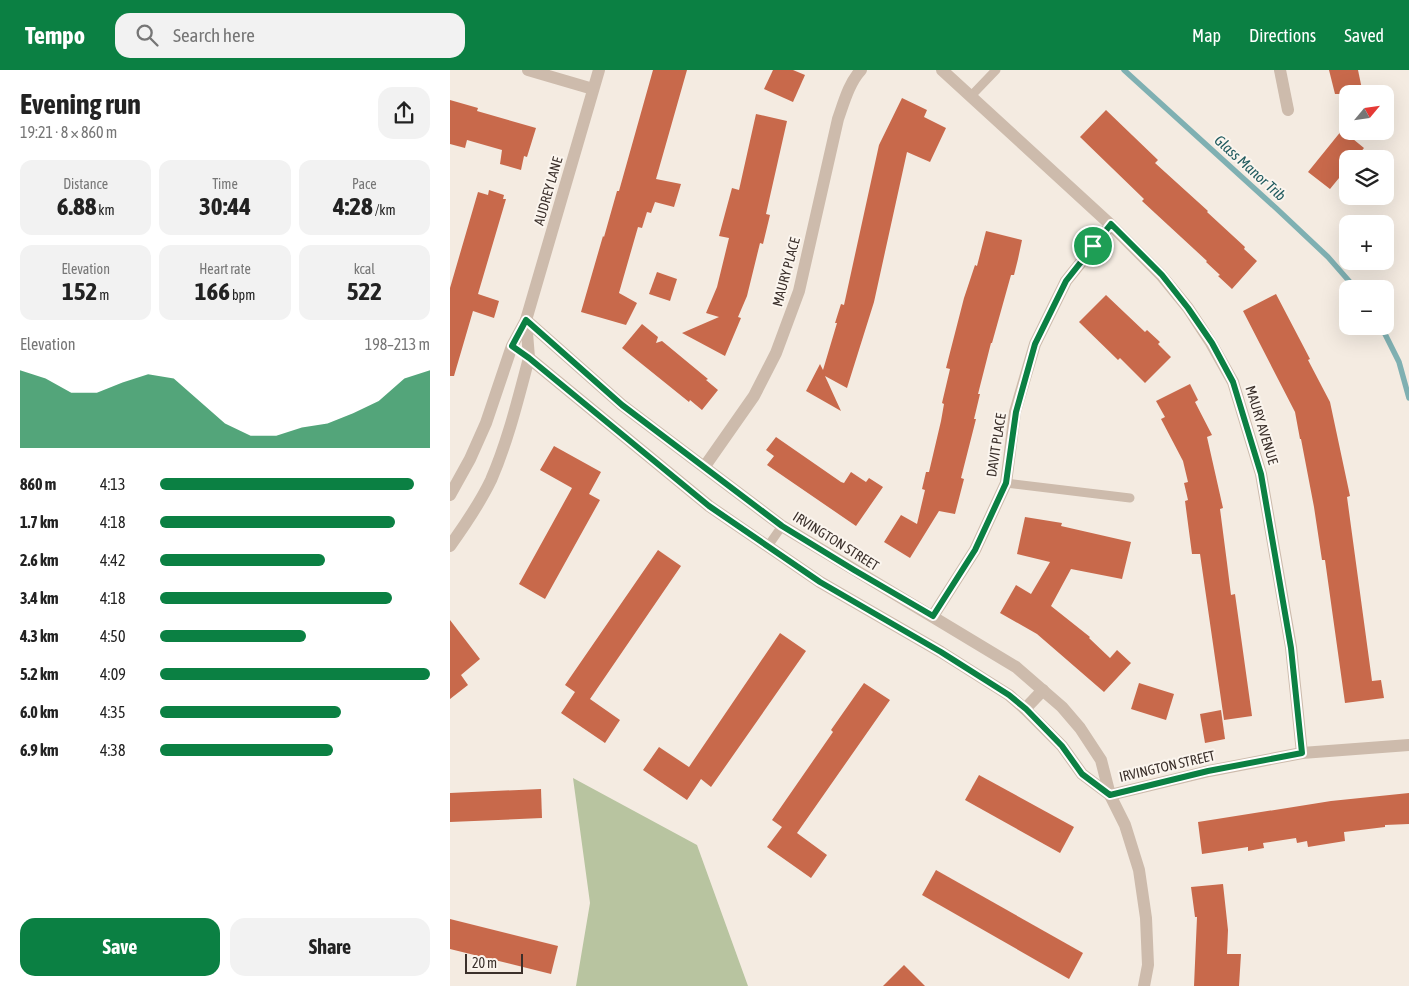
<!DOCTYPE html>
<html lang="en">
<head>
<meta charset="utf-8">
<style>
  body { margin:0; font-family:"Asap Condensed",sans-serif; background:#f2f2f2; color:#222; height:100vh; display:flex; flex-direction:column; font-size:19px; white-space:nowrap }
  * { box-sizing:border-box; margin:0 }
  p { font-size:16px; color:#767676 }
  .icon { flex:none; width:28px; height:28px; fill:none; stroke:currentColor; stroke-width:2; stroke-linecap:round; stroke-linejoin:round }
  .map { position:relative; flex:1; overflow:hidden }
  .drawer { display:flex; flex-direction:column; background:#fff; width:450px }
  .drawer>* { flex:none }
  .needle { width:32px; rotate:61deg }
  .tools { position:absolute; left:889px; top:15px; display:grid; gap:10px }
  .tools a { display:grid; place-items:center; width:55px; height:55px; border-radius:10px; background:#fff; box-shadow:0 5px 20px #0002; font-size:25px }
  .scale { position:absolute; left:15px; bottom:12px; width:58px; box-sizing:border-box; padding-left:5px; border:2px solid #3b302b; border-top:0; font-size:14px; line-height:18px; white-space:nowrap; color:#3b302b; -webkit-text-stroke:4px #fbf5ee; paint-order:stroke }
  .pin { position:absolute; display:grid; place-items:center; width:42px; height:42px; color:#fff; margin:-21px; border:2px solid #fff; border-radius:50%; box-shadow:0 1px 5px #0007 }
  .round { display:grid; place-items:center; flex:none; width:52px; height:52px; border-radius:15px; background:#f2f2f2 }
  .overview { display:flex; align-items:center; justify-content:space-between; height:85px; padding:0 20px }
  h1 { font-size:28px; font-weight:700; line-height:38px }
  .stats { display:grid; grid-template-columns:repeat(3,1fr); gap:8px; height:85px; padding:5px 20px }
  .stats div { display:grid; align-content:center; border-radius:12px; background:#f2f2f2; text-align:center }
  .stats b { font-size:25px; font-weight:700 }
  .stats small { font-size:14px; font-weight:400 }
  .stats p { font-size:14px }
  .chart { height:140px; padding:10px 20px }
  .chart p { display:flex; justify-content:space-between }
  .chart svg { width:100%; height:90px; margin-top:5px; fill:#0b8043; opacity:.7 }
  .button { display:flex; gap:10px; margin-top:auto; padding:10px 20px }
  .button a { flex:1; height:58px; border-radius:15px; background:#0b8043; color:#fff; font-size:20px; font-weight:700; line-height:58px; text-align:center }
  .button a+a { background:#f2f2f2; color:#222 }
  ul { padding:0 20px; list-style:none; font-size:16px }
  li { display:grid; grid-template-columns:80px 60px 1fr; align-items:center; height:38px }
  li i { height:12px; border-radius:6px; background:#0b8043 }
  header { display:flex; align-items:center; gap:30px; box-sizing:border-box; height:70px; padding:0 25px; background:#0b8043; color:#fff }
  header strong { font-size:24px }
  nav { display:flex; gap:28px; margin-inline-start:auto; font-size:18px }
  .search { width:350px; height:45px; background:#f2f2f2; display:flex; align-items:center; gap:12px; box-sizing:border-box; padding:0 18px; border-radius:15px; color:#767676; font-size:19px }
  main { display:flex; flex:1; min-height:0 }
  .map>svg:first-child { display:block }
</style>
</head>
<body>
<header>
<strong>Tempo</strong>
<div class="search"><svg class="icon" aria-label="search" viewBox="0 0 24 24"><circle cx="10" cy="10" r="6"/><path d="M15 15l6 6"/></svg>Search here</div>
<nav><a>Map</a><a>Directions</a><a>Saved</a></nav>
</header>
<main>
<section class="drawer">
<div class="overview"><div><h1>Evening run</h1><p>19:21 · 8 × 860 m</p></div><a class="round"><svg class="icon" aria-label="share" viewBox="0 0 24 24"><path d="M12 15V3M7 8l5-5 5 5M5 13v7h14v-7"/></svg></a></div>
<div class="stats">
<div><p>Distance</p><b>6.88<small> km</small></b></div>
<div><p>Time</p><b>30:44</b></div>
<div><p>Pace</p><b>4:28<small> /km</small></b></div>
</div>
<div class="stats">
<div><p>Elevation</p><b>152<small> m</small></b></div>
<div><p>Heart rate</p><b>166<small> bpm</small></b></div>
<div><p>kcal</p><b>522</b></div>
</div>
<div class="chart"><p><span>Elevation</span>198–213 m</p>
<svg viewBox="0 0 160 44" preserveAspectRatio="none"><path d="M0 44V6L10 10L20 17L30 17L40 12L50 8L60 10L70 21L80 32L90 38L100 38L110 34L120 32L130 27L140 21L150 10L160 6V44z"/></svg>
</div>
<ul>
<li><b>860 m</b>4:13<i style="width:94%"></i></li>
<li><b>1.7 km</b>4:18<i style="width:87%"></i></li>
<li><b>2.6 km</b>4:42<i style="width:61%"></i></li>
<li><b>3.4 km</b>4:18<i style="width:86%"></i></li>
<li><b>4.3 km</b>4:50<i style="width:54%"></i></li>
<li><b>5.2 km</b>4:09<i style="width:100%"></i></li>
<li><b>6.0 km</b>4:35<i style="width:67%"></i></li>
<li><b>6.9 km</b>4:38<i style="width:64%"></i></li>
</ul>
<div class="button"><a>Save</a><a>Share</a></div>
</section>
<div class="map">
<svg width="959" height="916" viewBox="0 0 959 916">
  <rect width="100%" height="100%" fill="#f4ebe1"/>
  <!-- green -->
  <path fill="#b8c4a0" d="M123,708L247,775L298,916H126L140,833Z"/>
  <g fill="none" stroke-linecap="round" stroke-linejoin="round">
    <!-- stream -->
    <g stroke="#7fb0b2" stroke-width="5.5">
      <path d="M674,0L827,139L878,187L906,219"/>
      <path d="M931,256L949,292L959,328"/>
    </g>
  </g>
  <!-- building -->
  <g fill="#c8694b">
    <path d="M203,0H237L206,109L231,114L224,137L205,132L201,143L197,142L192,158L188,157L169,223L187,233L176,255L131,242L153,166L154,167L167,121H169Z"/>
    <path d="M323,0H343L355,5L343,32L314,19Z"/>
    <path d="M879,0H908L913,24H885Z"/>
    <path d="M452,28L477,40L474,47L496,58L480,92L457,82L424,232L397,318L375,306L391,341L356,321L370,294L373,300L387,253H385L391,234L394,235L429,75Z"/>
    <path d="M0,30L28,38L27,41L86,58L77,87L74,86L71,100L50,94L52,80L17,70L15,78L0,74Z"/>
    <path d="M656,40L708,90L705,93L758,141L757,142L795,177L794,179L807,191L782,219L768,206L770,205L756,192L757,191L692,131L694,129L630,67Z"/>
    <path d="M306,44L337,51L316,144L320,145L313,174L310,173L297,226L288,247L291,248L275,286L232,263L269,247L256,243L267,217L279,168L269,166L282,118L289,120Z"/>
    <path d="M892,60L914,78L905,89H898V97L880,119L858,102Z"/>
    <path d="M39,120L54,125L53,129H56L28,224L49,231L44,248L23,241L4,306H0V218L28,122L38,125Z"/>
    <path d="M536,161L572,170L568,189L564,205H561L542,273H541L528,324H530L524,349H526L511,408L514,409L505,444L489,441L460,488L434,472L451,445L467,454L475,420L472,419L476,402H479L491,351L494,334L492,333L500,299L496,298L514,228L525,195L527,196Z"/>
    <path d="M207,202L227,209L220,231L199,224Z"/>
    <path d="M826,224L860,289L858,290L880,332L900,426L897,427L922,611L931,610L934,628L895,633L875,490H872L864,437L851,369H850L845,342L793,241Z"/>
    <path d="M656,225L695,262L697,260L710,272L708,274L721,287L695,313L670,288L668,290L629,252Z"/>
    <path d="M192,254L208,267L206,273L212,271L258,309L256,310L268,320L252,340L240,330L239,332L172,278Z"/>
    <path d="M740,314L748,330L745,332L762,365L757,367L773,438L770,439L777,493L781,525L785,524L802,646L774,650L750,484H742L735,431L738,430L734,413L738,412L733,391L711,349L715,347L706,331Z"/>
    <path d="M326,367L391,412L394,413L401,402L416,412L419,408L433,417L406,456L317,395L324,386L316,380Z"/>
    <path d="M104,376L151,402L139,424L150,430L95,529L69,514L122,418L90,400Z"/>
    <path d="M575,447L612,453L611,456L681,472L672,509L621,499L601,536L640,567L639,568L660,588L667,580L681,593L654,622L587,564L550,543L566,515L581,524L600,492L567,484Z"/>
    <path d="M208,480L231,496L140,629L170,650L155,673L111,643L125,622L115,615Z"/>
    <path d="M0,550L30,589L11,605L18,615L0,629Z"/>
    <path d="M330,563L356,581L261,717L251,709L237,730L193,700L209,677L239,697Z"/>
    <path d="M414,613L440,630L347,763L377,785L361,808L317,777L332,757L322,750L383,662L381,660Z"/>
    <path d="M689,613L724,624L716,650L681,639Z"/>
    <path d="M771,640L775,669L755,673L750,644Z"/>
    <path d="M529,705L624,757L610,783L515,730Z"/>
    <path d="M91,719L92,748L0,752V723Z"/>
    <path d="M959,723V754L935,755V757L894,762L895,771L858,777L857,771L847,773L846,768L813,773L814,778L798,781V777L752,784L748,752L881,731Z"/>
    <path d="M486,800L633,883L619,909L472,825Z"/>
    <path d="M773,814L778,860L777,884H791L789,916H744L747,847H745L741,817Z"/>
    <path d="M0,849L108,876L101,904L0,879Z"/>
    <path d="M454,895L475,916H433Z"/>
  </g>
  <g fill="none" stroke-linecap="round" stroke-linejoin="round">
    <!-- service -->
    <g stroke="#cdbbac" stroke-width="9">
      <path d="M521,26L546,0"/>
      <path d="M556,413L680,428"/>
      <path d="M318,476L332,456"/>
    </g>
    <!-- minor -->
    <g stroke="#cdbbac" stroke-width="12">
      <path d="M78,0L143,19"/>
      <path d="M492,0L661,155L711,205L738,238L761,273L783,312L811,404L841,577L852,683"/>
      <path d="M830,0L838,40"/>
      <path d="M79,288L76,250L149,0"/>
      <path d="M255,396L304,326L326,283L349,221L388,49C394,32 399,13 411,0"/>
      <path d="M483,546L525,480L556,413L565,342L585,274L616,211L661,155"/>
      <path d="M660,725L759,701L852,683L959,675"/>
    </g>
    <!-- tertiary -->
    <g stroke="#cdbbac" stroke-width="12">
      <path d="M0,425L20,389L36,353L62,276L76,250L172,335L332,456L566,597L612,637L630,658L651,690L660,725L675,755L689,800L696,848L698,895L694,916"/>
      <path d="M0,476C15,455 30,433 41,410C58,371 68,329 79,288L259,436L370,512L491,582L559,625L575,639L612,676L632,704L660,725"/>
      <path d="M575,639L593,620"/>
    </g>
  </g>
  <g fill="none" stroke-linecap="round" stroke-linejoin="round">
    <defs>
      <path id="route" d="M661,154L712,205L738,238L762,273L783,312L811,404L841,578L852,683L758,701L660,725L632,704L612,676L576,639L559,625L491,582L370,512L259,436L79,288L62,276L76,250L172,335L332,456L404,500L483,546L525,480L556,413L566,342L585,274L616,211Z"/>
    </defs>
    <!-- route casing -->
    <use href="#route" stroke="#fff" stroke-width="10"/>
    <!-- route -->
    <use href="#route" stroke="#0b8043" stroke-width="6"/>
  </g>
  <g text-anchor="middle" stroke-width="4" stroke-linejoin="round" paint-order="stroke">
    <!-- street labels -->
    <g font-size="14" fill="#3b302b" stroke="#fbf5ee">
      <text transform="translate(98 121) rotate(-74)" y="5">AUDREY LANE</text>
      <text transform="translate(336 202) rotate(-75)" y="5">MAURY PLACE</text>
      <text transform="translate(812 355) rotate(73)" y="5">MAURY AVENUE</text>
      <text transform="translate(546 375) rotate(-81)" y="5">DAVIT PLACE</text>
      <text transform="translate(386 471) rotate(32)" y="5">IRVINGTON STREET</text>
      <text transform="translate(717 696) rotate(-13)" y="5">IRVINGTON STREET</text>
    </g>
    <!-- water labels -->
    <g font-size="15" font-style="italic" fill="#1f5a5e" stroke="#fbf5ee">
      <text transform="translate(800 98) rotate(42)" y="5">Glass Manor Trib</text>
    </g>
  </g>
</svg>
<div class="tools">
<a><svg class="needle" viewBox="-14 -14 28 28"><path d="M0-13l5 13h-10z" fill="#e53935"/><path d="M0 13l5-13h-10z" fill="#767676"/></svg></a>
<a><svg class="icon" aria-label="layers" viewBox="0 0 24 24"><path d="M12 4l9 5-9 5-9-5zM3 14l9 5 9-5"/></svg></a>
<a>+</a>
<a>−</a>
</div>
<div class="scale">20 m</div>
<div class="pin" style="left:643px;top:176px;background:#1e9e55"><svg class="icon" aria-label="arrive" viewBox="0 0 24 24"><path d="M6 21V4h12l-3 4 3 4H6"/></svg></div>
</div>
</main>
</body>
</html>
